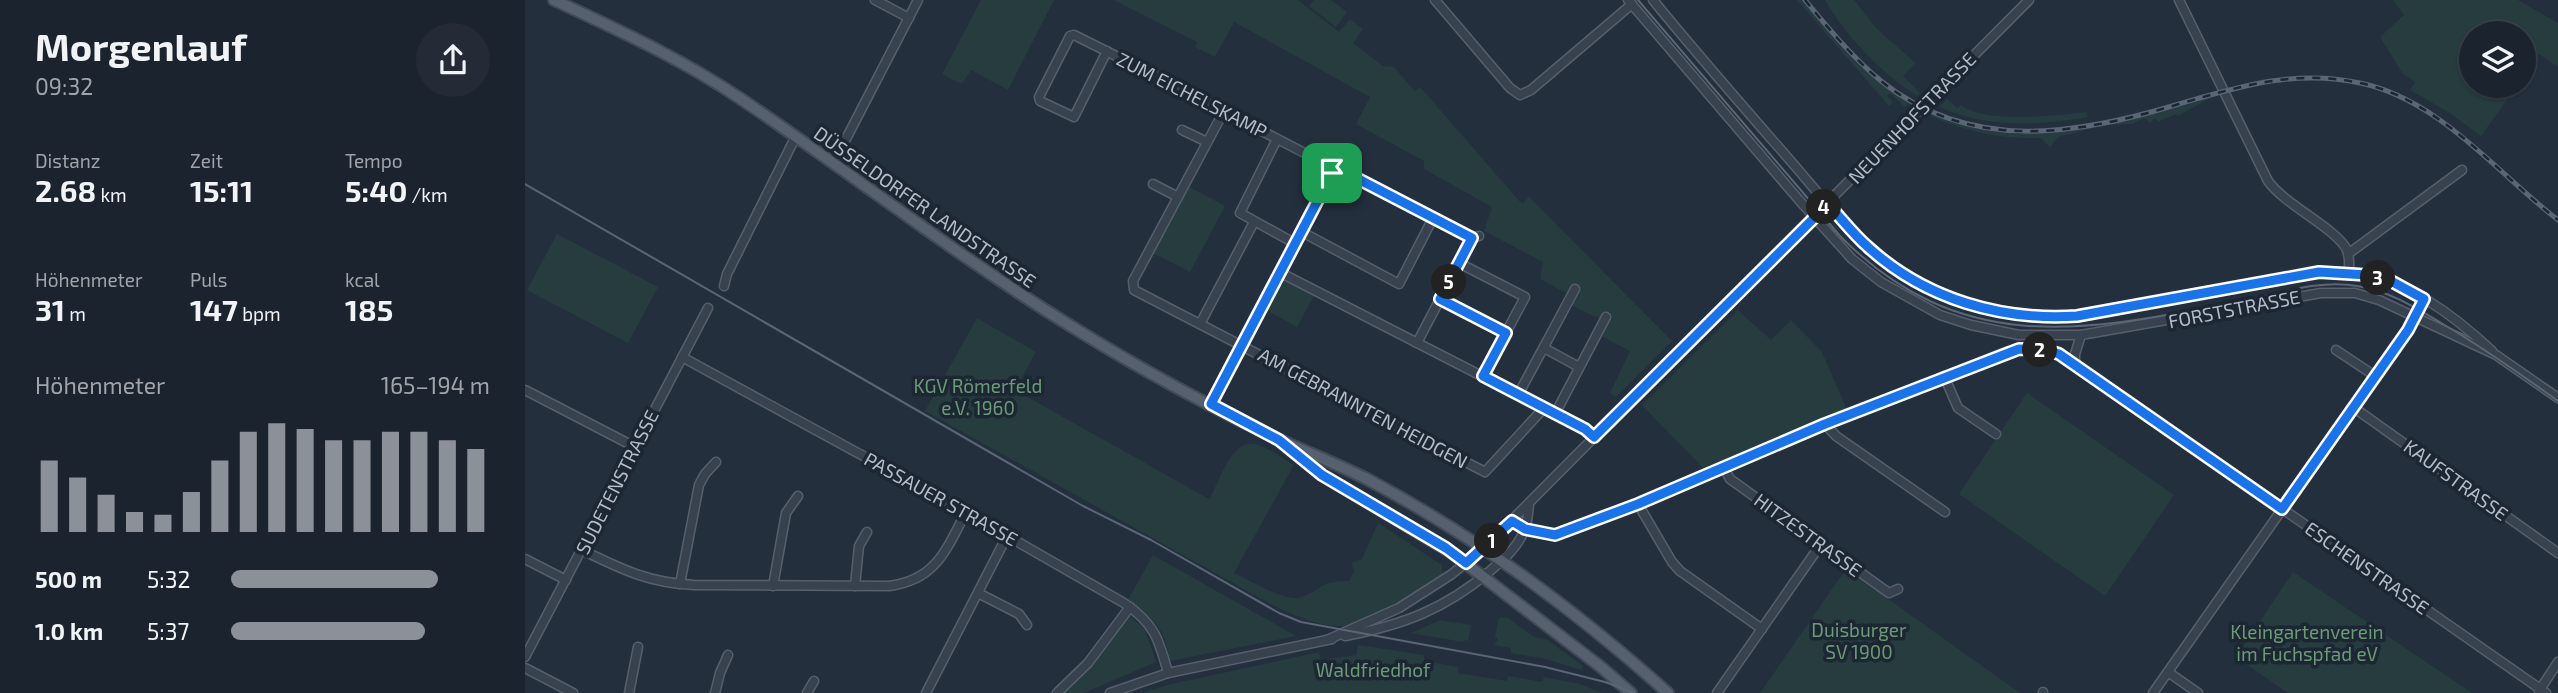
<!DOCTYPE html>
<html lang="de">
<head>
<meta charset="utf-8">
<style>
  body { margin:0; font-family:"Exo 2",sans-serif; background:#242b36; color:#f1f3f6; height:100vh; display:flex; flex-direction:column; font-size:26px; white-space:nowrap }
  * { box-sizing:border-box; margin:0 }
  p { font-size:23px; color:#a0a4aa }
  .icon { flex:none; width:38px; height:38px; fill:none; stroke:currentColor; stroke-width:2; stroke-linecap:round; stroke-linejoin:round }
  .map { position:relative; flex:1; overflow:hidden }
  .drawer { display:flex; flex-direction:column; background:#1b232e; width:525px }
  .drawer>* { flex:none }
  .controls { position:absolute; left:1934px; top:21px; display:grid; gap:14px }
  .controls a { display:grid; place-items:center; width:77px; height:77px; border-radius:50%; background:#1b232e; box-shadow:0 2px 5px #0004,0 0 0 2px #39404a; font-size:35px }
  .pin { position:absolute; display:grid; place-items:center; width:60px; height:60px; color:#fff; margin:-30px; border-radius:14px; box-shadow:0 4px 10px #0006 }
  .km { position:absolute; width:35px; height:35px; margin:-18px; border-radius:50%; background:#222; color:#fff; font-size:19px; line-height:35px; text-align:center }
  .round { display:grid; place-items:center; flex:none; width:74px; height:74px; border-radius:37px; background:#242b36 }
  .overview { display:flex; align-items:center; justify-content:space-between; height:119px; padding:0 35px }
  h1 { font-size:38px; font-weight:700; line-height:52px }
  .figures { display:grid; grid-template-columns:repeat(3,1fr); gap:10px; height:119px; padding:7px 35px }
  .figures div { display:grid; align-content:center }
  .figures b { font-size:30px; font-weight:700 }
  .figures small { font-size:19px; font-weight:400 }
  .figures p { font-size:19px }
  .chart { height:196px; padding:14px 35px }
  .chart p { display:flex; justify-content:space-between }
  .chart svg { width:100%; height:126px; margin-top:7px; stroke:#8c9099; stroke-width:6 }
  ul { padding:0 35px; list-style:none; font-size:23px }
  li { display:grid; grid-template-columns:112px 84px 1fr; align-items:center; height:52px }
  li i { height:18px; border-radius:9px; background:#8c9099 }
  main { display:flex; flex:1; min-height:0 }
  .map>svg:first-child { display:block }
</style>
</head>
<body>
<main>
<section class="drawer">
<div class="overview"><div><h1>Morgenlauf</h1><p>09:32</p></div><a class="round"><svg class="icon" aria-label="share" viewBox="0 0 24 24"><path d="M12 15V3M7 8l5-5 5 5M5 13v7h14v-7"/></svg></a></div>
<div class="figures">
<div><p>Distanz</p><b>2.68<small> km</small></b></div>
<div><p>Zeit</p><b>15:11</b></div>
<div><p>Tempo</p><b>5:40<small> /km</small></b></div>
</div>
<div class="figures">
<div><p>Höhenmeter</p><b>31<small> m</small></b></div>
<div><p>Puls</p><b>147<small> bpm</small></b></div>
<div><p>kcal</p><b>185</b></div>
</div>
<div class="chart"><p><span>Höhenmeter</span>165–194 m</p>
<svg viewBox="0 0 160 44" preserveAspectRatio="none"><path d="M5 44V19M15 44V25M25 44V31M35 44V37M45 44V38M55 44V30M65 44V19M75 44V9M85 44V6M95 44V8M105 44V12M115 44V12M125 44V9M135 44V9M145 44V12M155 44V15"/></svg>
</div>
<ul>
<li><b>500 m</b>5:32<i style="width:80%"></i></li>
<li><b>1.0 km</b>5:37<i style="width:75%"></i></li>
</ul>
</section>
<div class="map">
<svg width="2033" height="693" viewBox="0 0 2033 693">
  <rect width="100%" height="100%" fill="#242f3e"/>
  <!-- green -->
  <g fill="#263c3f">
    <path d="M456,0H529L483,90L446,70L437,84L417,74Z"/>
    <path d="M589,0H773L814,32L825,19L838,29L828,43L858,66L869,67L890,91L895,87L997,204L1004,197L1147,341L1091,397L1085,393L1105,351L1076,336L1077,320L1046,305L1043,294L1015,279L1018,262L959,231L967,207L899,169V161L831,124L845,97L709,22L690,57L670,47L672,42Z"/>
    <path d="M789,0H806L822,12L811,27L784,6Z"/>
    <path d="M1272,0H1278C1308,39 1342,77 1385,102L1380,107L1365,93L1362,96L1368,102L1364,106Z"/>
    <path d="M1300,0H1329L1351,28L1390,63L1378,76L1395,93L1392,96C1355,71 1323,39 1300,0Z"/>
    <path d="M1868,0H1993L2033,23V67L2014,54L1999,76L1998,33H1946V86H1992L1956,136L1923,112L1885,90L1890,82L1878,74L1855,37L1879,15Z"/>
    <path d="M1689,96L1653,116L1651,114L1633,122L1630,118L1625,123L1620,118L1607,124L1580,125L1533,137L1525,147L1516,138C1473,139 1444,132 1405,116L1408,113C1469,141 1517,136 1581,124C1617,117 1654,108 1689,96Z"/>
    <path d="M1422,99L1432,108L1436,105C1455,123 1534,116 1561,112L1563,117C1513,126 1462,128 1414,107Z"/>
    <path d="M663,186L700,206L665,272L628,253Z"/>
    <path d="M32,234L133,287L103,343L2,290Z"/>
    <path d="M756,282H762L789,296L772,327L741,310Z"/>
    <path d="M1213,310L1246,340L1266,320L1297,352L1322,410L1178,468L1117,405Z"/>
    <path d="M452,318L511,352L490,390L684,499C694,484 706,438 730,444C743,447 758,459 769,465L709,573C724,580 762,603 777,597C800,588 794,581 824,581L829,572L827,563L837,559L853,523L917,565V574C899,587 842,624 822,626C796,628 767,615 744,603L400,411Z"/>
    <path d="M1502,393L1649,495L1580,596L1434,494Z"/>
    <path d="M628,555L771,636L645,661C639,627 631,620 603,600Z"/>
    <path d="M1321,569L1495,693H1235Z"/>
    <path d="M1768,572L1947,693H1763L1711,657Z"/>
    <path d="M603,614L620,630L631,662L559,693H537Z"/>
    <path d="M974,617L983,618L1009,637L1021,639L1058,666L1056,670L1021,659L986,653V648L969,645L973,639L970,636Z"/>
    <path d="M915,620L946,625L943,641L939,640L938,642L886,633Z"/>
    <path d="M833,645L899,655V661L933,667V673L982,681L983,676L1017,682L1019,677L1055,684L1077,693H618L642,685L794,652L796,660L831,655Z"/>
  </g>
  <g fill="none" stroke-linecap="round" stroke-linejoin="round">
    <defs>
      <g id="minor">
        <path d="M350,0L384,18"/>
        <path d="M910,0L985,88L995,95L1006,90L1107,4"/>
        <path d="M1103,0L1274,200L1327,259L1356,282L1415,315L1446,325L1494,335H1556L1796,293H1830L1854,300L1971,355L2033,398"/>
        <path d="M1128,0C1167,48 1208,95 1249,142C1280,176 1308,214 1341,246C1396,299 1477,321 1552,316L1794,272C1811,272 1827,271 1843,275C1889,285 1933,319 1967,351"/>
        <path d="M1654,0L1743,181C1760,205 1812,229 1822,250C1825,257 1824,265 1824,272"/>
        <path d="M582,51L549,117L515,101L514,97L545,36L549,35C634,77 717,121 801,164L806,169L812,168L947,238L954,236"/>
        <path d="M699,111L608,281L609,290L960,472L1019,408"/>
        <path d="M657,130L682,142"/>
        <path d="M752,139L715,213L771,244"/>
        <path d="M308,164L393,0"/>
        <path d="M628,184L653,197"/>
        <path d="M777,232L874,284L908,218"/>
        <path d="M1823,254L1937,170"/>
        <path d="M934,263L1000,297L958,376"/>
        <path d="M756,273L1060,429L1069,437"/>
        <path d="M199,286L202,274L270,138"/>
        <path d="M915,299L981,333"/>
        <path d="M675,324L729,222"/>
        <path d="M892,343L947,238"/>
        <path d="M1019,348L1054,367"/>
        <path d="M1811,350L1850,376"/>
        <path d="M157,357L441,512L599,603C629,623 634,639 643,673"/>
        <path d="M1550,364V354L1556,335"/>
        <path d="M1419,376L1433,408L1471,434"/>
        <path d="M0,390L110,447"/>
        <path d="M993,395L1050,289"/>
        <path d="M686,404L804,179L806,169"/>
        <path d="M1828,407L2033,553"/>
        <path d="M1030,414L1081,317"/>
        <path d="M1300,424L1311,436L1420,512"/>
        <path d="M1199,468L1205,479L1364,593L1373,589"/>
        <path d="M1113,504L1147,562L1155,571L1237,629"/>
        <path d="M987,521L1000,529L1030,535L1113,504L1300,424L1483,351C1508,345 1529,351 1550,364L2021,693"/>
        <path d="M57,550C96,569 124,583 169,585L364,586C411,580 421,550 441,512"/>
        <path d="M0,559L41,580"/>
        <path d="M155,584L174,485L180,474L191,462"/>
        <path d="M248,586L261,513L273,496"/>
        <path d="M330,586L334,546L342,532"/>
        <path d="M453,593L494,614L502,625"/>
        <path d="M820,636C878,625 920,609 965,571C979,559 992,548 999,531C1003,523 1003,513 1004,504"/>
        <path d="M802,640L874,608L927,574L959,548L1504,0"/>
        <path d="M0,657L183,308"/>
        <path d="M0,668L48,693"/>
        <path d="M1643,672L1673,693"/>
        <path d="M2014,691L2033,662"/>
        <path d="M1518,692V693"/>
        <path d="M104,693L113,647"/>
        <path d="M190,693L195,673L203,655"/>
        <path d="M282,693L289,681"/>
        <path d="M401,693L482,536"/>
        <path d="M532,693L563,663L605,607"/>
        <path d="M585,693L643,673L807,639"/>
        <path d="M1192,693L1296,544"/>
        <path d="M1628,693L1883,330L1899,299"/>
      </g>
      <g id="major">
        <path d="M29,0C93,30 157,59 216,99C329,175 437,260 554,331C617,370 684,406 751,438C781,452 812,464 842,479C953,538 1049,609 1143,693"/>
        <path d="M762,446L797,475L927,553L1076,667L1106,693"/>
      </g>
    </defs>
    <!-- minor casing -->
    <use href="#minor" stroke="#565f6c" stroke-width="11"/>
    <!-- major casing -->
    <use href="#major" stroke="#414a57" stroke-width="14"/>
    <!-- minor -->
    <use href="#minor" stroke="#38414e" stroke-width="8"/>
    <!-- major -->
    <use href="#major" stroke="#56606e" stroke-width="10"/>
    <!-- tram -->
    <g stroke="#5a6575" stroke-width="2">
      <path d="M1113,0L1316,237C1439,360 1564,330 1717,301C1754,294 1794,279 1832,286C1866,291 1894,310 1923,327C1961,350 1997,375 2033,401"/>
      <path d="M0,184L558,506L626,540L754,613L776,622L1020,667L1080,682L1109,693"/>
    </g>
    <defs>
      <path id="rail" d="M1280,0C1303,28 1328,58 1356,81C1446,153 1552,135 1654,104C1716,86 1771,69 1835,83C1914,99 1972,173 2033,220"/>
    </defs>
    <!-- rail casing -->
    <use href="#rail" stroke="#5a6575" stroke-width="5"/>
    <!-- rail -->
    <use href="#rail" stroke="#1d2633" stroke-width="2.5" stroke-dasharray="8" stroke-linecap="butt"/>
  </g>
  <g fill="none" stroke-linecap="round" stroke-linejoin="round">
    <defs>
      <path id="route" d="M812,168L947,238L915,299L981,333L958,376L1060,429L1069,437L1303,204C1316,218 1328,234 1343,247C1400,299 1476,321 1552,316L1794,272L1842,275L1866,281L1899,299L1883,330L1757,509L1534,354L1522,350L1494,349L1300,424L1113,504L1030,535L1000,529L987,521L941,563L921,548L797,475L754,440L686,404L804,179L806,169Z"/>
    </defs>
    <!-- route casing -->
    <use href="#route" stroke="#fff" stroke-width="14"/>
    <!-- route -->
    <use href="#route" stroke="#1a73e8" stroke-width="9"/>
  </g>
  <g text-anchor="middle" stroke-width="7" stroke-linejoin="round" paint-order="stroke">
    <!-- street labels -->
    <g font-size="19" fill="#b4bcc9" stroke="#1d2633">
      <text transform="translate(667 95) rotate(27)" y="7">ZUM EICHELSKAMP</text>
      <text transform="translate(1387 118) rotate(-46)" y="7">NEUENHOFSTRASSE</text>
      <text transform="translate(400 207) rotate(35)" y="7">DÜSSELDORFER LANDSTRASSE</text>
      <text transform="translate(1709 309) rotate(-11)" y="7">FORSTSTRASSE</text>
      <text transform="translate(838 408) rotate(28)" y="7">AM GEBRANNTEN HEIDGEN</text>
      <text transform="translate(1931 480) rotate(36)" y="7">KAUFSTRASSE</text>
      <text transform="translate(92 482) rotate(-63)" y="7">SUDETENSTRASSE</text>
      <text transform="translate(416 499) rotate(29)" y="7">PASSAUER STRASSE</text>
      <text transform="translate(1283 535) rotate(36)" y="7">HITZESTRASSE</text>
      <text transform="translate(1842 568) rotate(35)" y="7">ESCHENSTRASSE</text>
    </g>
    <!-- park labels -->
    <g font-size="19" fill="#6b9a76" stroke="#1d2633">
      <text x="453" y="393">KGV Römerfeld<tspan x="453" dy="22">e.V. 1960</tspan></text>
      <text x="1334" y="637">Duisburger<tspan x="1334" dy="22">SV 1900</tspan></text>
      <text x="1782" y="639">Kleingartenverein<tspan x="1782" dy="22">im Fuchspfad eV</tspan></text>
      <text x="848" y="677">Waldfriedhof</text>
    </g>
  </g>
</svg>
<div class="controls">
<a><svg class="icon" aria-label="layers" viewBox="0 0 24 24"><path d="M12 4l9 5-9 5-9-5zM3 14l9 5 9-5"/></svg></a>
</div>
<div class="pin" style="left:807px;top:173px;background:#1e9e55"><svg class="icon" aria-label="arrive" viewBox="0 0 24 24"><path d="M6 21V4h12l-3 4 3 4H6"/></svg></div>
<b class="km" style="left:967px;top:541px">1</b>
<b class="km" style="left:1515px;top:350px">2</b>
<b class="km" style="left:1853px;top:278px">3</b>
<b class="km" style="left:1299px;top:207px">4</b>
<b class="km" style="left:924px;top:282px">5</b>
</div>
</main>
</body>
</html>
